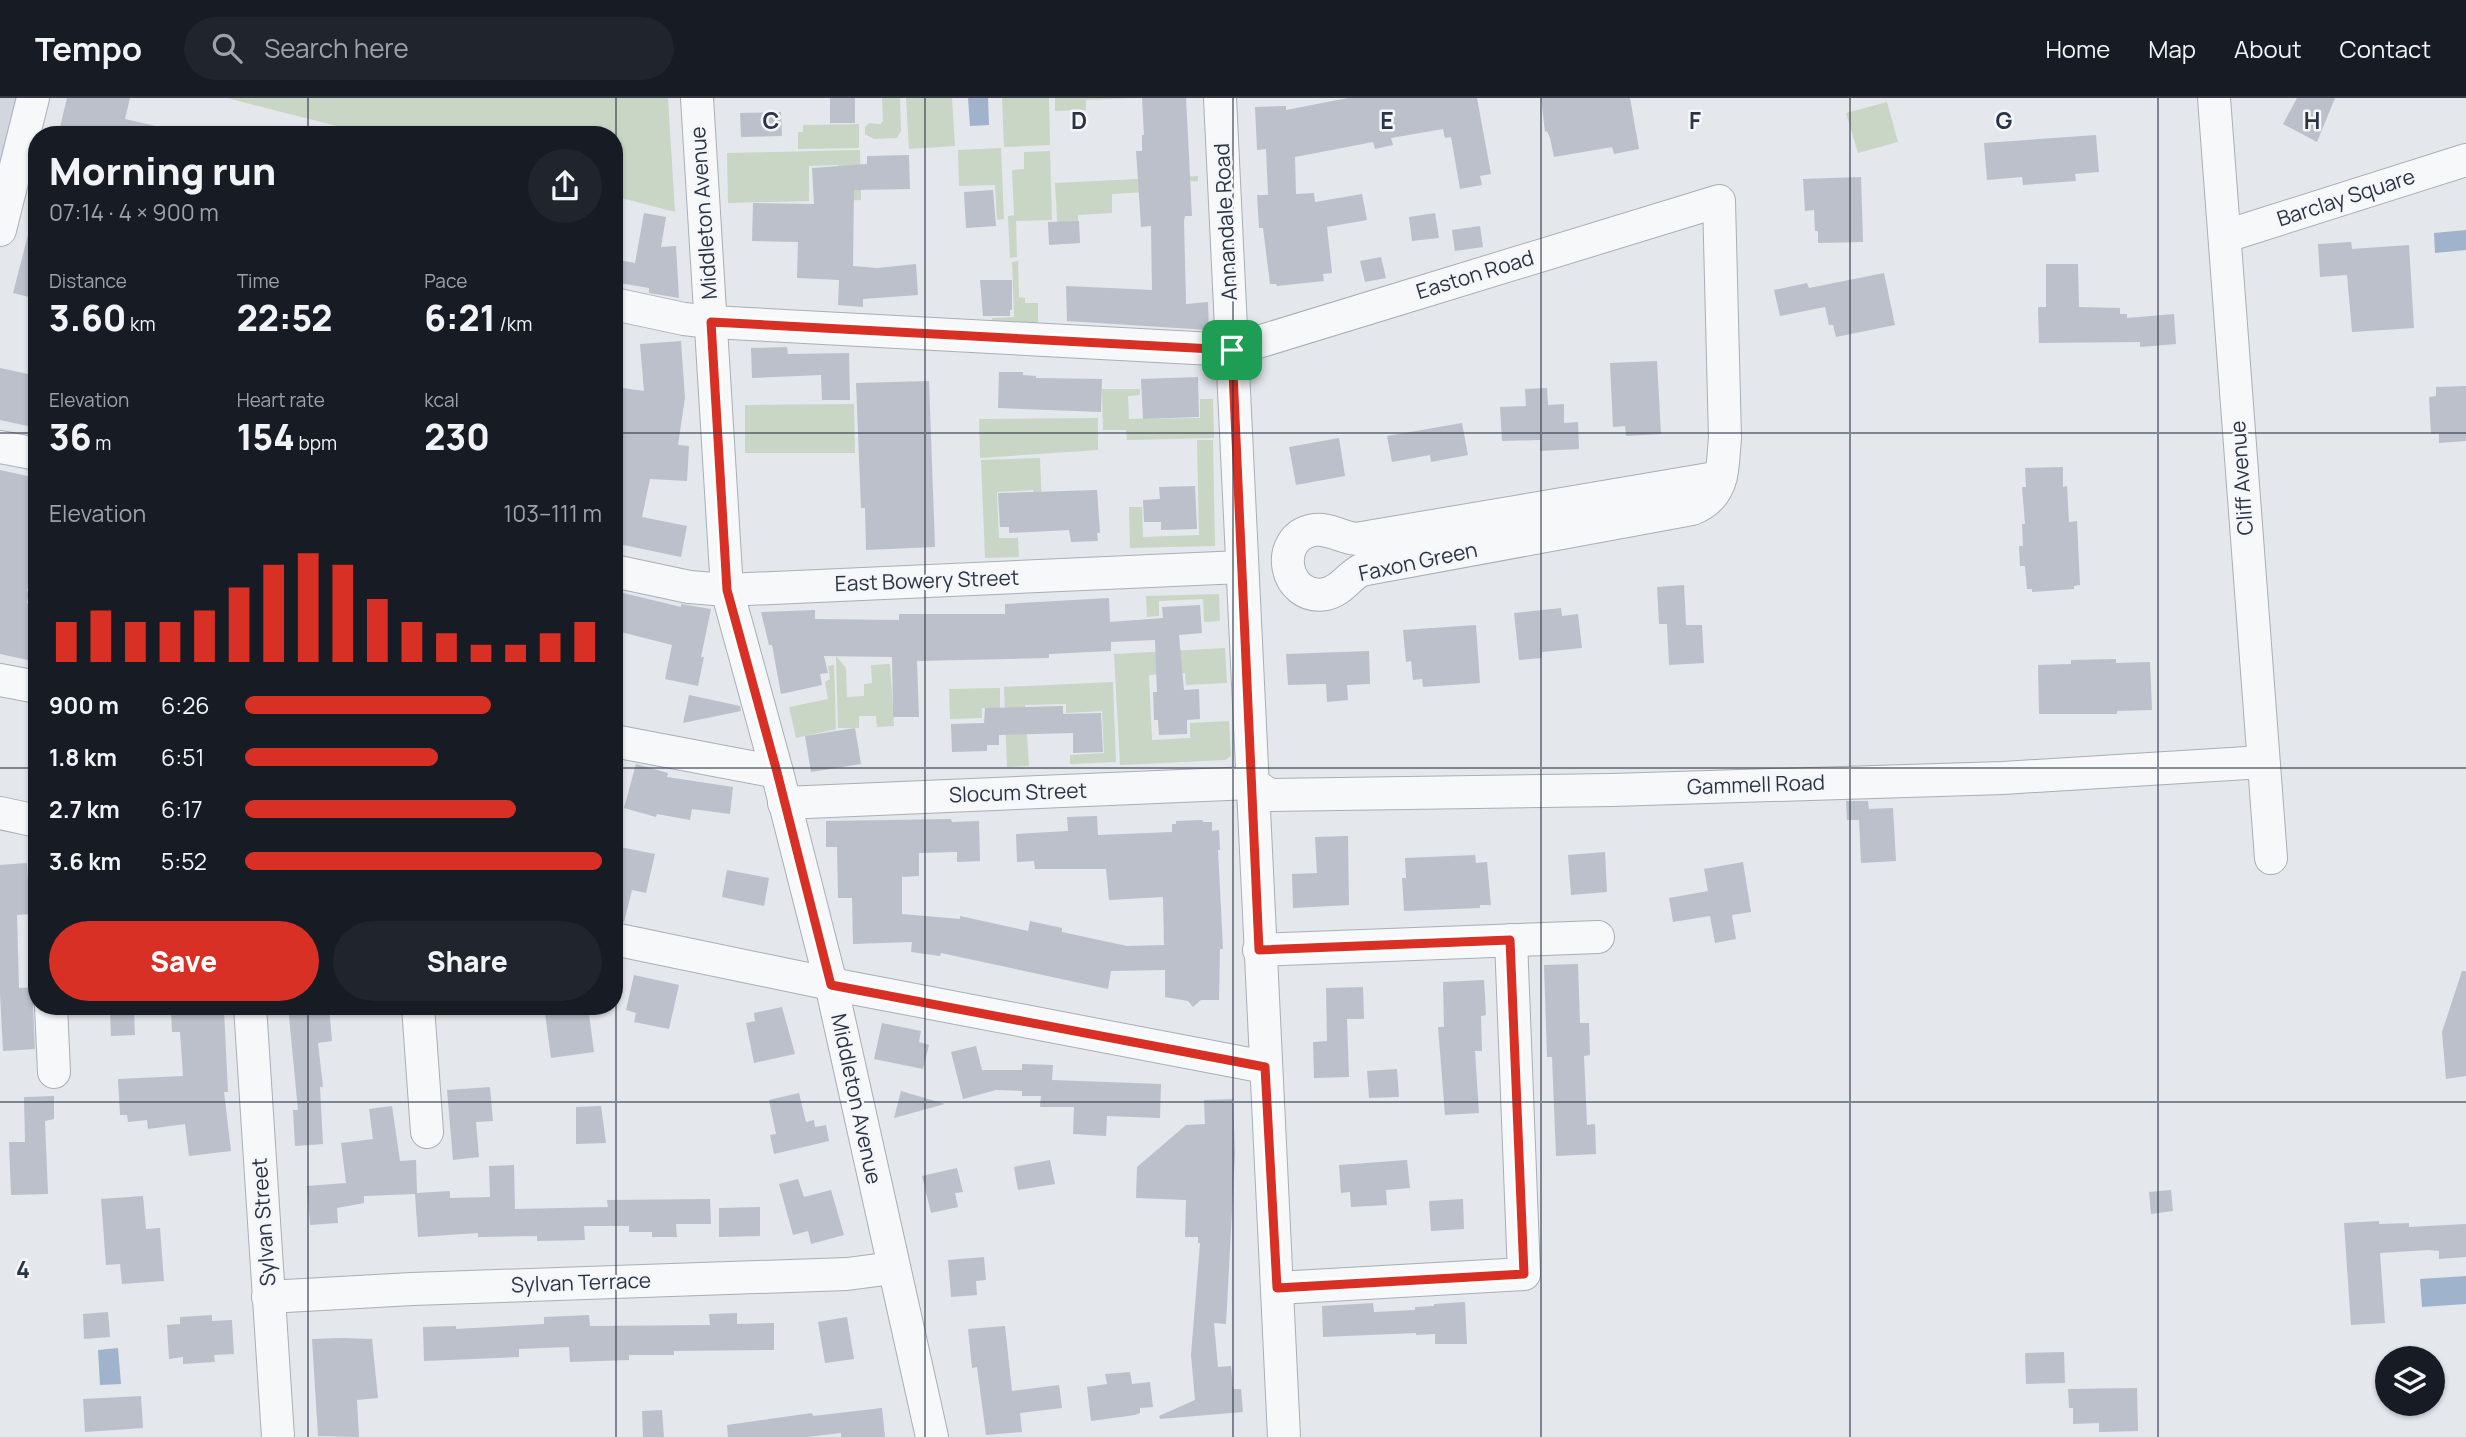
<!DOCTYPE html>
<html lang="en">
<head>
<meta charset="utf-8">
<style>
  body { margin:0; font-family:Manrope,sans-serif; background:#20242c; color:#f1f3f6; height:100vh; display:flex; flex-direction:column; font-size:26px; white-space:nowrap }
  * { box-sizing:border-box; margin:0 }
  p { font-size:23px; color:#9ea1a6 }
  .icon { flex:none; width:38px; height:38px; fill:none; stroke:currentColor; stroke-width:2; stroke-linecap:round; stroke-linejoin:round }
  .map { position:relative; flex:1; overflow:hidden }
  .drawer { position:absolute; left:28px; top:28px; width:595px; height:889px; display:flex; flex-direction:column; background:#171b24; border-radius:28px; box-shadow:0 2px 5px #0004 }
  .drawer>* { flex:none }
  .buttons { position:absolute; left:2375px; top:1248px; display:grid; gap:14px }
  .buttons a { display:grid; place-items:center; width:70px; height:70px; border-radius:50%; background:#171b24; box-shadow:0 2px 5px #0004; font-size:35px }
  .pin { position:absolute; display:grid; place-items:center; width:60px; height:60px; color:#fff; margin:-30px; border-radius:14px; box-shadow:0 4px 10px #0006 }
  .round { display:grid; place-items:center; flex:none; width:74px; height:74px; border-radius:37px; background:#20242c }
  .headline { display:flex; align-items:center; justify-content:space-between; height:119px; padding:0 21px }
  h1 { font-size:38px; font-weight:800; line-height:52px }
  .figures { display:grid; grid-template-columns:repeat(3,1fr); gap:10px; height:119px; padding:7px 21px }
  .figures div { display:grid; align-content:center }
  .figures b { font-size:35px; font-weight:800 }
  .figures small { font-size:19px; font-weight:400 }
  .figures p { font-size:19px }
  .chart { height:196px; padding:14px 21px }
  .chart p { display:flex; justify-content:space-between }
  .chart svg { width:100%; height:126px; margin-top:7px; stroke:#d93025; stroke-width:6 }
  .button { display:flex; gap:14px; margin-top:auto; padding:14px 21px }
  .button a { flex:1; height:80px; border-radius:42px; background:#d93025; color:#fff; font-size:28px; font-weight:800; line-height:80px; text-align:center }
  .button a+a { background:#20242c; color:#f1f3f6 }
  ul { padding:0 21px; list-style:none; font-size:23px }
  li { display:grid; grid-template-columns:112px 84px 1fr; align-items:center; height:52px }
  li i { height:18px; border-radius:9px; background:#d93025 }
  header { display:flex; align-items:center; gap:42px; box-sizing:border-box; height:98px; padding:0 35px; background:#171b24; border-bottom:2px solid #363941 }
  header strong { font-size:33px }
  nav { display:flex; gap:38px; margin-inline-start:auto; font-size:24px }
  .search { width:490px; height:63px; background:#20242c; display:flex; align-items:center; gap:18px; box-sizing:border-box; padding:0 24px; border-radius:38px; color:#9ea1a6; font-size:26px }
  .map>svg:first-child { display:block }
</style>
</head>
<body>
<header>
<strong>Tempo</strong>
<div class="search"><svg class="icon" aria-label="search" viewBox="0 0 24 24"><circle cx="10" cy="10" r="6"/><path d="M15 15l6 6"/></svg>Search here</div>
<nav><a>Home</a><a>Map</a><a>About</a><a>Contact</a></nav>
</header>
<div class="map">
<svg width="2466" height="1339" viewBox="0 0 2466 1339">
  <rect width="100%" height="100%" fill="#e4e7ec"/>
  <!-- built -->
  <path fill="#d2d6de" d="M0,0H17L0,65Z"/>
  <!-- green -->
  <g fill="#c9d6c5">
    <path d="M227,0H668L675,114L614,98V37H372Z"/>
    <path d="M882,0H900L901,33L897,40L874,41L865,36V29L869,25L880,26L883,23Z"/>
    <path d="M906,0H952L955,48L909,51Z"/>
    <path d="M1002,0H1049L1050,47L1004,49Z"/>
    <path d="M1055,0H1138L1086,2V12L1055,13Z"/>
    <path d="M1887,4L1898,44L1858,55L1846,15Z"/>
    <path d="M859,26V50L798,51V34H803V27Z"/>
    <path d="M1001,50L1004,121L997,122L995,87L959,88L958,52Z"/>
    <path d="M860,52L861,102L840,103L838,67L809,68V103L728,105L727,55Z"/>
    <path d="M1050,53L1052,122L1016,123L1017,159L1010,160L1008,118L1014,117L1012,72L1024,71V54Z"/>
    <path d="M1198,78V83L1145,85V94L1112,96V115L1078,117V136L1058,137L1055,85Z"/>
    <path d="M1018,163L1019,199L1025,200V205H1038V225H992V220L1014,219L1012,164Z"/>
    <path d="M1102,291H1140V297L1128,298L1129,321L1200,320V301H1213L1214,340L1127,342L1126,332H1103Z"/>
    <path d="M854,306L855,355H745V307Z"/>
    <path d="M1098,320V352L980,360L979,321Z"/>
    <path d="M1197,342H1213L1215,448L1130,450L1129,409H1142L1143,439L1199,437Z"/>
    <path d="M1040,360L1043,432H1035L1033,392L997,394L999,440H1018L1019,459L985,460L981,362Z"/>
    <path d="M1219,496L1220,523L1204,524L1203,501L1159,503V518L1147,519L1146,498Z"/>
    <path d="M1225,550L1227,585L1186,587L1185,575L1149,577L1152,642L1190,640V625L1229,623L1231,658L1225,662L1120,667L1114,556Z"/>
    <path d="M836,558L846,570L847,599L864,598V586L872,585L871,567L890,566L894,628L877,629L876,618H859V630H838Z"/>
    <path d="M834,567L836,631L796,640L789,609L828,601L825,584L830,581L828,568Z"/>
    <path d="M1113,584L1116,664L1070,666V657L1104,655L1102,613L1066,615V606L1025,607L1029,668L1007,669L1004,589Z"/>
    <path d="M1000,590V610H982V620L950,621L949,591Z"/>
  </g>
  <!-- water -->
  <g fill="#9fb4cc">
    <path d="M968,0H988L989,27L970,28Z"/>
    <path d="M2466,132V152L2435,155L2434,135Z"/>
    <path d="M2466,1178V1206L2422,1209L2420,1181Z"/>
    <path d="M118,1250L121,1286L100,1287L98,1252Z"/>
  </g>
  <!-- building -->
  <g fill="#bbc0ca">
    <path d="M67,0H130L125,21L160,29L159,37H73L59,33Z"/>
    <rect x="830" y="0" width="25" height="25"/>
    <path d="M1142,0H1186L1192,118H1185L1184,123L1186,206L1208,204L1209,232L1067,223L1066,188L1152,192L1151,128L1141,129L1137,67L1136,53H1142V37H1144Z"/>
    <path d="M1348,0H1477L1491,76L1480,78L1482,87L1460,91L1451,39L1445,40L1443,31L1391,40L1393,47L1375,51L1373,44L1295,59L1296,96L1314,95L1315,104L1362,96L1367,122L1327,129L1332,175L1323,176L1324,183L1277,188L1276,186H1270L1263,130H1259L1257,97H1268L1266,51L1257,52L1255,9L1286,8V12Z"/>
    <path d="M1541,0H1630L1639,51L1614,56L1612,49L1554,59L1550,40L1547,33L1545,34Z"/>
    <path d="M2297,0H2335L2317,44L2283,26Z"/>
    <path d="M781,14L782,38L741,39L740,15Z"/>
    <path d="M2096,37L2099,74L2075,76L2076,83L2023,87L2022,79L1987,82L1984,45Z"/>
    <path d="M909,57L910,91L854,92L853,168L877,170L916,166L918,197L863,201V209L838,207L839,182L797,180L798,144L752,143L753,105L814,106L812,70L867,66V58Z"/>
    <path d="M1861,79L1863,144L1818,145V133H1815L1814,112L1805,113L1803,81Z"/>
    <path d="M993,92L996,128L966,130L964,94Z"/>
    <path d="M644,115L666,119L661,149L676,148L679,200L649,195V190L614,184V161L635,165Z"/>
    <path d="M1435,115L1439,140L1412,143L1409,119Z"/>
    <path d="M1079,123L1080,145L1049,147L1048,124Z"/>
    <path d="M1480,128L1483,149L1455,153L1452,132Z"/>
    <path d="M30,129L37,130V201L13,195Z"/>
    <path d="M2351,144L2352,151L2409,147L2414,230L2352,234L2347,177L2320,179L2318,146Z"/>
    <path d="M1381,159L1386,180L1365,184L1360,163Z"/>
    <path d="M2046,166H2078L2079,209L2120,210V216H2127V220L2174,216L2176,246L2140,249V244L2039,245L2038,209H2046Z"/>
    <path d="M1884,175L1895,227L1836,239L1833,227H1829L1825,209L1780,218L1774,192L1807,185L1809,190Z"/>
    <path d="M980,182H1012V212H1010V218H983Z"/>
    <path d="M681,243L685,300L678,347L689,348L687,383L650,381L642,419L687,428L681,459L614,445V372L621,343L614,342V321L617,322L623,290L644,293L640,246Z"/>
    <path d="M787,249L788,256L849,255L850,302H822L821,277L752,280L751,250Z"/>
    <path d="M1657,263L1661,336L1626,338L1625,328L1613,329L1610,265Z"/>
    <path d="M0,270L37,278V330L0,322Z"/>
    <path d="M999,274H1023V277L1036,278V280L1102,281L1101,314L998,310Z"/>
    <path d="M1198,279L1199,319L1143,321L1141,281Z"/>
    <path d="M929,283L935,449L866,452L865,410H861L856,285Z"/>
    <path d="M2466,288V343L2439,345V335L2431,336L2429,299L2436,298V289Z"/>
    <path d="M1547,290L1548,307L1564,306V325L1578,324L1579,351L1540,353V342L1502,343L1500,309L1526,308L1525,291Z"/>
    <path d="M1462,325L1468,357L1431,364L1430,357L1392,364L1387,338Z"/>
    <path d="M1339,340L1345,378L1296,387L1289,349Z"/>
    <path d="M2063,369V389L2067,388L2069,424L2077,423L2080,487L2074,488V491L2032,494V491H2027L2025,468H2020L2019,448H2023L2022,426H2025L2022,389H2026L2025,370Z"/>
    <path d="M0,372L37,380V452L27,493L29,494L27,505L37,507V564L0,556Z"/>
    <path d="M1195,388L1197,431L1161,432V424H1144L1143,402L1160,401L1159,389Z"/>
    <path d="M1097,392L1100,435H1097L1098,443L1071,444L1069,432L1009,435V429H1000L998,395Z"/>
    <path d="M1684,487L1686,527H1702L1704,565L1669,567L1667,526H1659L1657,489Z"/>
    <path d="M619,494L681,509V506L711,511L701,559H704L698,588L665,581L672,547L617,533L616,506Z"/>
    <path d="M1109,500L1110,524L1163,520L1162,509L1200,507L1202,535L1179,537L1184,592L1199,591L1200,621L1187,622V636L1159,637L1158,622H1154L1153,594H1157L1155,542L1111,544V553L1049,556V560L917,563L919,619H893L892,559L824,558L828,575L820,576L822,587L781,596L772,547H769L761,514L815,512V521L899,522V516H1005V506Z"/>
    <path d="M1561,510L1562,518L1578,516L1582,550L1542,554V560L1519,562L1514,515Z"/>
    <path d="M1476,527L1480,585L1423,589L1422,581L1413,582L1411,563L1406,564L1403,532Z"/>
    <path d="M1369,553L1370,586L1347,587L1348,602L1327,604L1326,586L1288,587L1286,556Z"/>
    <path d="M2116,561V565L2150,564L2152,612L2117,613V616H2039L2038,567L2071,566V562Z"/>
    <path d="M689,597L740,608L741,613L683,625Z"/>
    <path d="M1063,608V616L1101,615L1103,654L1073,655V635L999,637V647H987V653L952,654L951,626L984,625L985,610Z"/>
    <path d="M855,630L861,666L811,674L805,638Z"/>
    <path d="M636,666L668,675L667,679L733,689L730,716L692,711L690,722L657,716L656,719L624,710Z"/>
    <path d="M1846,703H1868L1869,711L1893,710L1896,763L1861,765L1859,722H1847Z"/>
    <path d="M1097,718L1098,737L1172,734V726H1176V723L1202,722L1203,724H1212V733L1219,732L1220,752H1218L1223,851H1220L1219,902H1201L1193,909L1188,903L1165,899V872L1111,873L1108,891L941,855L940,858L911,854L912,844L853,846L852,800H838L837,749H826V723L951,721L952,724L979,723L980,763L957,764V754L919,755V778L902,779V816L960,821V818L1028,833L1030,823L1062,830V834L1127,848L1164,847L1163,799L1109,802L1106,771H1035L1034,763L1017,764L1016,736L1068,733L1067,719Z"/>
    <path d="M1348,738L1349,807L1293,810L1292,776L1317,775L1315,739Z"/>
    <path d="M620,749L655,756L646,795L632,792L624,824L614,823V777Z"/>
    <path d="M1605,754L1607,794L1571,797L1568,757Z"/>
    <path d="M1475,757L1476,765L1487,764L1491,807H1480V810L1404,813L1402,780H1406L1405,760Z"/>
    <path d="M1743,764L1751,814L1732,817L1736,841L1715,845L1710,818L1673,824L1669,800L1708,793L1704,771Z"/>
    <path d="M27,765L30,816L17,817L19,890L36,889L37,897L33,909L35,951L3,953L0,896V767Z"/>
    <path d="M727,772L769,780L764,808L722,799Z"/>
    <path d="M1578,866L1580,925H1589L1590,957L1584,958L1587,1027L1595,1026L1596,1056L1556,1058L1552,959H1547L1544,867Z"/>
    <path d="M2462,873H2466V978L2446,981L2442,934Z"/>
    <path d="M634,877L679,887L669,931L634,924L636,915L626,912Z"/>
    <path d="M1484,882L1486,917L1481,918L1482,953H1475L1479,1015L1445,1017L1438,929H1444L1443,884Z"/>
    <path d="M1363,889L1364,921H1347L1349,979L1314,980L1313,944L1327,943L1326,890Z"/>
    <path d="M288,908H329L332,943L318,945L323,989H320L323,1046L295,1048L293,1012H298Z"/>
    <path d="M544,908H588L594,954L551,960Z"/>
    <path d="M782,909L795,956L754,965L746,925L755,923L754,915Z"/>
    <path d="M217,910V912H224L228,994H224L231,1053L189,1058L185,1026L148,1031L147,1022L128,1024L127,1017H120L118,981L183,978L180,934H172L171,915L180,914V911Z"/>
    <path d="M134,912L135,937L111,938L110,914Z"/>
    <path d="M882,925L921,933L919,944L929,947L923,971L874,961Z"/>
    <path d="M976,948L982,972H1022V966L1053,967L1052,982L1161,986L1160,1020L1107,1018L1106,1038L1073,1036L1074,1009H1040L1041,998H1022V993L996,992L963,1001L951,954Z"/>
    <path d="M1397,971L1399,999L1369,1000L1367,973Z"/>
    <path d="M490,989L493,1023L476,1024L479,1059L453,1062L447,992Z"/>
    <path d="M901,993L945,1006L894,1020Z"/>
    <path d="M799,995L806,1024L814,1022L815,1029L826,1027L829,1043L774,1056L770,1037L776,1036L769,1002Z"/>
    <path d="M54,998V1021L45,1023L48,1096L11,1097L9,1044H25L24,999Z"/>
    <path d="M1233,1001L1235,1056L1226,1226L1214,1225L1218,1269L1231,1268L1233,1291H1241L1243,1314L1160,1321L1159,1318L1195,1302L1191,1257L1200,1145H1198V1139H1185L1186,1102L1136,1100L1137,1069L1186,1027L1205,1026L1204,1002Z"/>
    <path d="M392,1008L400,1063L416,1062L417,1095L450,1093V1100L490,1099L489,1068L514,1067L515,1111L608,1109L607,1102L710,1101L711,1126H676L677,1139H652V1134H629V1128H584L585,1142L537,1143V1138L478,1139V1135L418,1139L415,1096L364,1098V1105L337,1110L338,1125L310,1127L307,1088L346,1085L341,1045L373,1041L369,1011Z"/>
    <path d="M601,1008L606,1045L576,1046V1009Z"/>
    <path d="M1050,1062L1055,1086L1018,1092L1014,1069Z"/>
    <path d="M1407,1062L1410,1090L1386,1092L1387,1107L1351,1109L1350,1094L1341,1095L1339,1067Z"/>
    <path d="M957,1070L963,1094L955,1095L958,1109L931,1115L922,1078Z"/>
    <path d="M798,1081L804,1099L831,1092L844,1137L811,1146L808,1133L793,1137L779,1086Z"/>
    <path d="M2171,1092L2173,1113L2151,1116L2149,1094Z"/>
    <path d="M143,1098L146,1131L160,1130L164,1183L122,1186L120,1166L106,1167L101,1101Z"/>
    <path d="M1463,1101L1464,1131L1431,1133L1429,1103Z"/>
    <path d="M760,1109V1138L719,1139V1110Z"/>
    <path d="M2379,1123V1126L2409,1125V1129L2466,1126V1159L2439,1161V1153L2429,1152L2380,1155L2385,1225L2351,1227L2344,1125Z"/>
    <path d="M984,1159L986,1182L976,1183L977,1197L951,1199L948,1162Z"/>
    <path d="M1465,1204L1467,1246H1435V1236L1416,1237V1235L1323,1239L1322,1208L1373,1205L1374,1214L1415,1212V1209L1434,1208V1206Z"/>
    <path d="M108,1214L110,1239L84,1241L83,1216Z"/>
    <path d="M737,1215V1226L774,1225V1252L674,1253V1257H629V1262L570,1264L569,1249L519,1251V1259L424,1263L423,1229L456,1228V1231L544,1226V1219L589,1217L590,1228L710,1227L709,1216Z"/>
    <path d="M212,1217V1223L232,1222L234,1256L214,1257L215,1264L183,1266V1259L169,1261L167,1227L180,1226V1219Z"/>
    <path d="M847,1219L854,1261L825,1265L818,1224Z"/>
    <path d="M1005,1228L1012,1293L1059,1287L1062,1310L1020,1315L1022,1334L986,1337L977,1269L972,1270L968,1231Z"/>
    <path d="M342,1240L372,1241L378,1300L357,1302L359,1339L318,1338L312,1241Z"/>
    <path d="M2064,1254L2065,1285L2026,1286L2025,1255Z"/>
    <path d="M1130,1274L1132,1286L1150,1284L1153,1309L1140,1310V1315L1135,1317L1091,1323L1087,1289L1107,1286L1105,1276Z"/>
    <path d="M2137,1290L2138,1333L2099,1334V1325L2073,1326V1310H2069L2068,1291Z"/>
    <path d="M141,1298L143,1330L85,1334L83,1301Z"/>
    <path d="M882,1310L885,1339H841V1335L808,1339H728L727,1327L812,1315L813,1318Z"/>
    <path d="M662,1312L664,1339H643L642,1313Z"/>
  </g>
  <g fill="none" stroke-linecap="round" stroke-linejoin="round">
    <defs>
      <g id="minor">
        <path d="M697,0L727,492L777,674L831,886L932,1339"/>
        <path d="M1220,0L1284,1339"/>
        <path d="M2214,0L2271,760"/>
        <path d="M0,132L33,0"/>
        <path d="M2226,138L2466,62"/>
        <path d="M614,206L684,221L711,224L1232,252L1719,103L1725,340C1722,371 1725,398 1692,411L1361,472C1348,479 1341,493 1326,496C1284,504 1272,439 1314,432C1328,430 1341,439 1356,441L1721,379"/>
        <path d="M0,349L37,356"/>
        <path d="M614,473L689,489L727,492L1241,469"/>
        <path d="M0,582L37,589"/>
        <path d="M614,643L777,674"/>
        <path d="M784,705L1251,685L1270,697L1612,692L2003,680L2263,664"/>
        <path d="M0,715L37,723"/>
        <path d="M614,841L831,886L1265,969"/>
        <path d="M1259,852L1598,839"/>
        <path d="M51,908L54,974"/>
        <path d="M250,908L278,1339"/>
        <path d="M418,908L427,1034"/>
        <path d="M1277,1190L1524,1176L1511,842"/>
        <path d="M268,1199L412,1191L847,1176L893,1170"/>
      </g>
    </defs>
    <!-- minor casing -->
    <use href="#minor" stroke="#a9aeb7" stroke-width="34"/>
    <!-- minor -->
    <use href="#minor" stroke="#f7f8fa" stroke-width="32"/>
  </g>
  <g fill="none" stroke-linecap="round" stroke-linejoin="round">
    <defs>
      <path id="route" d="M711,224L1232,252L1259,852L1510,842L1524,1176L1277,1190L1265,969L831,887L777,674L727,492Z"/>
    </defs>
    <!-- route casing -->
    <use href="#route" stroke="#fff" stroke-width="14"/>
    <!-- route -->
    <use href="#route" stroke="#d93025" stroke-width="9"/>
  </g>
  <!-- grid -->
  <path fill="none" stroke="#2b3445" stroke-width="2" stroke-opacity="0.55" d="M308,0V37M616,0V1339M925,0V1339M1233,0V1339M1541,0V1339M1850,0V1339M2158,0V1339M0,335H37M614,335H2466M0,670H37M614,670H2466M308,908V1339M0,1004H2466"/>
  <g text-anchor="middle" stroke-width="5" stroke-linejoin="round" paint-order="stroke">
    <!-- street labels -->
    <g font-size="21" fill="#2b3445" stroke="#f4f6f9">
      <text transform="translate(2346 100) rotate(-18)" y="7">Barclay Square</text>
      <text transform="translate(704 115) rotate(-94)" y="7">Middleton Avenue</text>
      <text transform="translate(1226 124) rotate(-93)" y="7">Annandale Road</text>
      <text transform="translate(1475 177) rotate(-17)" y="7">Easton Road</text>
      <text transform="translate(2242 380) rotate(-94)" y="7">Cliff Avenue</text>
      <text transform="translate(1418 464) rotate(-12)" y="7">Faxon Green</text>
      <text transform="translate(927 483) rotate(-2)" y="7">East Bowery Street</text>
      <text transform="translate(1756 687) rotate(-2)" y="7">Gammell Road</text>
      <text transform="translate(1018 695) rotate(-2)" y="7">Slocum Street</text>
      <text transform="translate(856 1001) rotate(78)" y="7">Middleton Avenue</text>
      <text transform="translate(264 1124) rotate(-94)" y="7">Sylvan Street</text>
      <text transform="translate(581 1185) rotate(-2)" y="7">Sylvan Terrace</text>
    </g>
  </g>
  <g font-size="23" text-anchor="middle" font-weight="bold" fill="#2b3445" stroke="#f4f6f9" stroke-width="5" stroke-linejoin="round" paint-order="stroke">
    <text x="771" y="31">C</text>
    <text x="1079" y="31">D</text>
    <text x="1387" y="31">E</text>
    <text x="1695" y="31">F</text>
    <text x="2004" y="31">G</text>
    <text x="2312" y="31">H</text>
    <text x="23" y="1180">4</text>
  </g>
</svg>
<div class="buttons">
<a><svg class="icon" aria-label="layers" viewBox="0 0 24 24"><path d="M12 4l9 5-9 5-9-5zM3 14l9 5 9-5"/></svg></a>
</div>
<div class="pin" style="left:1232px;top:252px;background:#1e9e55"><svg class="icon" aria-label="arrive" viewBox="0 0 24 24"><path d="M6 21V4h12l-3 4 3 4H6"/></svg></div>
<section class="drawer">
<div class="headline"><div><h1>Morning run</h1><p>07:14 · 4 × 900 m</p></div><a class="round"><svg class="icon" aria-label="share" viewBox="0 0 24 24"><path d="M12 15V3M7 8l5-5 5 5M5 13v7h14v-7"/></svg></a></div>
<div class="figures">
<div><p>Distance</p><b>3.60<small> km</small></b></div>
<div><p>Time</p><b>22:52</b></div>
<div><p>Pace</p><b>6:21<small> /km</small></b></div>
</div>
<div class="figures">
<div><p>Elevation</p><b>36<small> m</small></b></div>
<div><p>Heart rate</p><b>154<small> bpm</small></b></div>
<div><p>kcal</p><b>230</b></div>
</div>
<div class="chart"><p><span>Elevation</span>103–111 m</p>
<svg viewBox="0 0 160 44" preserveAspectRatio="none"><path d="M5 44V30M15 44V26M25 44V30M35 44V30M45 44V26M55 44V18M65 44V10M75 44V6M85 44V10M95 44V22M105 44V30M115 44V34M125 44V38M135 44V38M145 44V34M155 44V30"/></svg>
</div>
<ul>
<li><b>900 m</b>6:26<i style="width:69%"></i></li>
<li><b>1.8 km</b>6:51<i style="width:54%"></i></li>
<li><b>2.7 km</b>6:17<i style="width:76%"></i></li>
<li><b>3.6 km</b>5:52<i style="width:100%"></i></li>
</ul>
<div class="button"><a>Save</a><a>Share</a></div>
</section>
</div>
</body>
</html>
